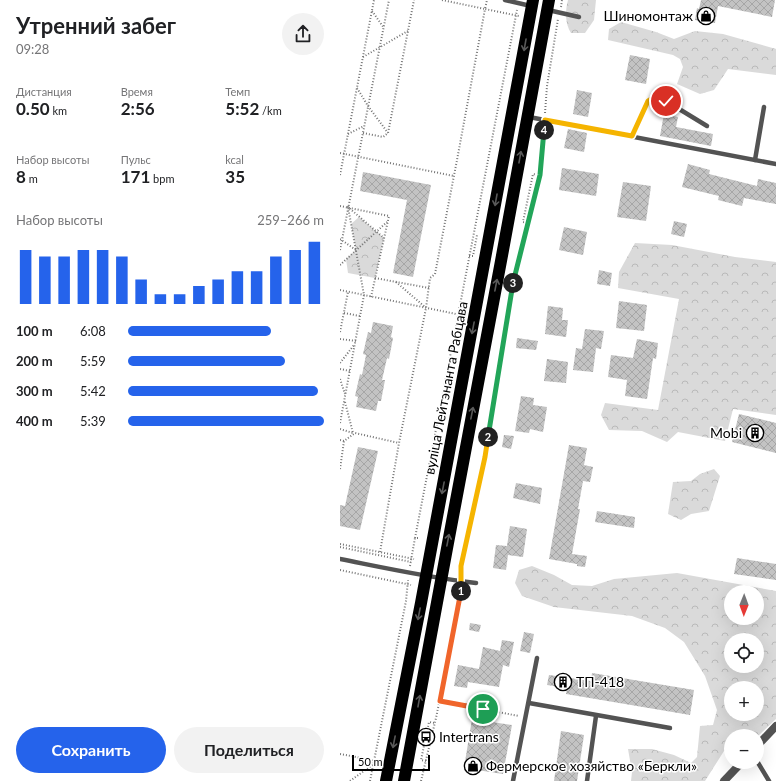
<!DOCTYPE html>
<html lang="ru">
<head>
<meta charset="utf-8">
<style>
  body { margin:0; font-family:Lato,sans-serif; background:#f2f2f2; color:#202124; height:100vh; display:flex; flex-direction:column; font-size:15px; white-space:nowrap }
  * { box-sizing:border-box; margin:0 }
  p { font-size:13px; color:#757577 }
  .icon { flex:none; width:22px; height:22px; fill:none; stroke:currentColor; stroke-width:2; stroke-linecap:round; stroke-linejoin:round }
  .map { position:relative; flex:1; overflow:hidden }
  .sheet { display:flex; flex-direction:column; background:#fff; width:340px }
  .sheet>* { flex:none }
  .needle { width:26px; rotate:181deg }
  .tools { position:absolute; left:384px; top:585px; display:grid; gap:8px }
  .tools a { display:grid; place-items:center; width:40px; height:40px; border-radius:50%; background:#fff; box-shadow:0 4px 16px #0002; font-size:20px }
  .scale { position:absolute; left:12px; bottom:10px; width:78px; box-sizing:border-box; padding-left:4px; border:2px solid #000; border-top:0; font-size:11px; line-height:14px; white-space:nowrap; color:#000; -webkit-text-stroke:3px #fff; paint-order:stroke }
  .pin { position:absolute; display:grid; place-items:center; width:34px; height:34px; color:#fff; margin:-17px; border:2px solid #fff; border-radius:50%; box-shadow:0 1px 4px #0007 }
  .km { position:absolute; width:20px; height:20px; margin:-10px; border-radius:50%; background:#222; color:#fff; font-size:11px; line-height:20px; text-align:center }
  .round { display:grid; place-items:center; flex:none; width:42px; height:42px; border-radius:21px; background:#f2f2f2 }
  .overview { display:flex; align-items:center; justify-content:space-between; height:68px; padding:0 16px }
  h1 { font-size:22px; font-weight:700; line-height:30px }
  .stats { display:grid; grid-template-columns:repeat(3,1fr); gap:6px; height:68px; padding:4px 16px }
  .stats div { display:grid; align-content:center }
  .stats b { font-size:17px; font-weight:700 }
  .stats small { font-size:11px; font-weight:400 }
  .stats p { font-size:11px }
  .chart { height:112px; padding:8px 16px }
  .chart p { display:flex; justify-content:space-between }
  .chart svg { width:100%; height:72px; margin-top:4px; stroke:#2563eb; stroke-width:6 }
  .button { display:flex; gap:8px; margin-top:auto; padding:8px 16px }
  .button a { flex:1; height:46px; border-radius:24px; background:#2563eb; color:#fff; font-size:16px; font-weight:700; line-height:46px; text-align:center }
  .button a+a { background:#f2f2f2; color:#202124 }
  ul { padding:0 16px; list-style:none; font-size:13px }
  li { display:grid; grid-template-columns:64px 48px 1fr; align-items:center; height:30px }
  li i { height:10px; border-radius:5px; background:#2563eb }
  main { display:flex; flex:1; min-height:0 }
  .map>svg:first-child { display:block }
</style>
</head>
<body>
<main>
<section class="sheet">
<div class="overview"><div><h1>Утренний забег</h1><p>09:28</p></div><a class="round"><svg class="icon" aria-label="share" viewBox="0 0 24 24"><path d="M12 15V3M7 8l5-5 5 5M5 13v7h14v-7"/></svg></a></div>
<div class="stats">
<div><p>Дистанция</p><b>0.50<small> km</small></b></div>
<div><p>Время</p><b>2:56</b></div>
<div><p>Темп</p><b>5:52<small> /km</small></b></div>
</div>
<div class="stats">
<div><p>Набор высоты</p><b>8<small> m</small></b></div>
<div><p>Пульс</p><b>171<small> bpm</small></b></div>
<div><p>kcal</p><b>35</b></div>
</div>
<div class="chart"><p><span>Набор высоты</span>259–266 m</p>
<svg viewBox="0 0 160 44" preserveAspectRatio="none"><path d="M5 44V11M15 44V15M25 44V15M35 44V11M45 44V11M55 44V15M65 44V29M75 44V38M85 44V38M95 44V33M105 44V29M115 44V24M125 44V24M135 44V15M145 44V11M155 44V6"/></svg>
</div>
<ul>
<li><b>100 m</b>6:08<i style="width:73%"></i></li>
<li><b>200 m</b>5:59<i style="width:80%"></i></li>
<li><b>300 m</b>5:42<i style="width:97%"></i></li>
<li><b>400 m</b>5:39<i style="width:100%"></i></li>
</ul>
<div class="button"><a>Сохранить</a><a>Поделиться</a></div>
</section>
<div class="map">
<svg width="436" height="781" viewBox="0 0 436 781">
  <defs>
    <pattern id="forest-crowns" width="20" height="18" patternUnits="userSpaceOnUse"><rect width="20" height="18" fill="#dadada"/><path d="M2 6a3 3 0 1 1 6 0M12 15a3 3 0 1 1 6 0" fill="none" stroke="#b9b9b9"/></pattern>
    <pattern id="building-cross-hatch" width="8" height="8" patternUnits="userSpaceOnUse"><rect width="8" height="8" fill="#c3c3c3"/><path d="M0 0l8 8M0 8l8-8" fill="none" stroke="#a6a6a6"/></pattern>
  </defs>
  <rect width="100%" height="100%" fill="#fff"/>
  <!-- forest -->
  <g fill="url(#forest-crowns)" fill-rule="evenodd">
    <path d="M228,0H256L254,20L245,33H231C225,24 225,11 228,0Z"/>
    <path d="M281,22L316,32L334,39L355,31L383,34L436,49V75L388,69L374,90L360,94L337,84L343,67L340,59L333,55L268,40L269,29Z"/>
    <path d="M19,217L44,238L35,278L8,273L6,259L16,250L11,224Z"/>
    <path d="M295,243L332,245L395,257L436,262V415L393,409L385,441L338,432L327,442L302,431L269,430L261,415L265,403L318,410L339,299L278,288L279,272Z"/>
    <path d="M374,469L380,476L369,511L351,514L341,520L328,514L333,482L351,481L360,474Z"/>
    <path d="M192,566L214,575L232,585L252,586L274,579L337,573L436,591V719L417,737V736H391V750L384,751L365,781H291L292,772L288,749H312L334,755L351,763L357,757L360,726L373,725L377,710L365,676L344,642L325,628L292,616L214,607L182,596L175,583L179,570ZM391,592H417V618H391ZM391,640H417V666H391ZM391,688H417V714H391Z"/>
  </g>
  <!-- building -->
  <g fill="url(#building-cross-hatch)">
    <path d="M361,0H435L432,17L378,6L375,23L355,20L357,8L359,9Z"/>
    <path d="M290,55L310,59L306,84L285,80Z"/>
    <path d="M237,90L252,93L248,117L233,114Z"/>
    <path d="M324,114L338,117L336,127L373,134L371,146L320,136Z"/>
    <path d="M228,129L247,133L244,152L224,148Z"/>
    <path d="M348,164L370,170L369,174L417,186L418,179L436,183V204L404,198L402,206L378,200L379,196L342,187Z"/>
    <path d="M222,168L259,174L256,196L219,190Z"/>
    <path d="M23,172L91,185L73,277L53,273L67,200L20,191Z"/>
    <path d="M283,182L311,186L306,221L277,217Z"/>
    <path d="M334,221L347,224L344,237L331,234Z"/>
    <path d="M224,227L247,232L243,255L219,250Z"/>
    <path d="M259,270L272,273L270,286L257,284Z"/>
    <path d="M279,301L307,305L304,331L276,328Z"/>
    <path d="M208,306L223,308L222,320H228L226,337L205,334Z"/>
    <path d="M33,322L53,326L51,337L53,338L49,359L47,358L42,380H45L41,401H38L36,411L16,407L18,397L15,396L20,374L22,375L26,355L23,354L28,332L31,333Z"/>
    <path d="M245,329L264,331L261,349L256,348L253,372L233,370L236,348L242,349Z"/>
    <path d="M177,338L198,341L196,350L176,348Z"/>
    <path d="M297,339L318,343L316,359L313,358L307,399L285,396L287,380L268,377L271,355L293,358Z"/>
    <path d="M207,359L228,362L226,383L204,381Z"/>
    <path d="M181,396L194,398L193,405L207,407L203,432L190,429L189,433L175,431Z"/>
    <path d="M399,414L436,423V453L392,442Z"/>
    <path d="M164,435L174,436L171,449L162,447Z"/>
    <path d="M229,445L247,448L244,465L253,467L250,482L243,481L238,509H240L232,554L247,556L245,567L237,566V564L209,559Z"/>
    <path d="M18,447L38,451L20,530L0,526V505L5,506Z"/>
    <path d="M176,483L202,488L200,504L173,498Z"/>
    <path d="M257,511L295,517L294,528L255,522Z"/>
    <path d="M170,526L187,529L183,557L168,555L166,570L153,568L156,545L167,546Z"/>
    <path d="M397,558L436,564V580L394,574Z"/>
    <path d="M130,623L141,625L139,632L129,630Z"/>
    <path d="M184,632L194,634L190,653L180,651Z"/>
    <path d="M162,640L174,642L169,667L163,665L159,687L128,682L127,688L114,686L118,665L139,669L143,647L160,651Z"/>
    <path d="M252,673L354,690L350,715L226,694L227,688L207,685L209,675L251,681Z"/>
    <path d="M132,719L172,725L163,774L124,768Z"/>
    <path d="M221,731L244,735L237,781H214Z"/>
  </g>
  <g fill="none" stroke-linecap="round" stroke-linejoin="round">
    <!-- path -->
    <g stroke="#757575" stroke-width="2" stroke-dasharray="1 2" stroke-linecap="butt">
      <path d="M102,0L145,9L147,0"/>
      <path d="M221,7L222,0"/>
      <path d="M32,11L44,28"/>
      <path d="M23,57L68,31"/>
      <path d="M17,88L28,106L48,133"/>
      <path d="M205,113L207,86L218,19"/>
      <path d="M23,133L43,137L48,133L74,0"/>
      <path d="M8,134L24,126"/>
      <path d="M0,153L114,176"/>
      <path d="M0,175L34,0"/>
      <path d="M0,206L49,216L31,297"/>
      <path d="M187,223L183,222L193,174L199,175"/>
      <path d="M0,239L16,250"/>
      <path d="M0,250L49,0"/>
      <path d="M129,256H133L137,235"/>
      <path d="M0,265L47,222"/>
      <path d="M35,278L89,288"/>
      <path d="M56,282L85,307"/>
      <path d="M0,290L121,315"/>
      <path d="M4,313L20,316"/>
      <path d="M0,332L8,292"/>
      <path d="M0,339L16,341"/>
      <path d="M0,363L14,345"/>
      <path d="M0,369L10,371"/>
      <path d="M0,379L5,394"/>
      <path d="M5,402L13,433"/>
      <path d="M0,423L24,295L8,207L44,238"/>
      <path d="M0,429L13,433"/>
      <path d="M0,440L4,441L15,433L59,443"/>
      <path d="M0,469L4,441"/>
      <path d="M78,538H75L177,10"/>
      <path d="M0,544L74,559"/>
      <path d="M0,547L71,562"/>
      <path d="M40,552L59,443L86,308L90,278L95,274L117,160L145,9L179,16"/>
      <path d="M70,566L75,538"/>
      <path d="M0,570L71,585"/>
      <path d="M122,575L121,567L145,457L171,291L177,263L199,175L204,126"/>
      <path d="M100,701L179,716"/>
      <path d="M0,754L38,761"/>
      <path d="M86,761L81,760L89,722L95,723"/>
      <path d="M10,781L38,761"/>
      <path d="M30,781L66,601L68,580"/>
      <path d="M81,781L96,718L118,611L121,588"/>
    </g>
    <!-- lane -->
    <g stroke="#535353" stroke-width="4.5">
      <path d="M165,0L191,6"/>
      <path d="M208,10L239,17"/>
      <path d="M189,117L436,164"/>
      <path d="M292,136L308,101L314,97L326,101L367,126"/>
      <path d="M415,160L424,107"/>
      <path d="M0,559C45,568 90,578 136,583"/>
      <path d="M189,703L330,728"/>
      <path d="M417,761L429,781"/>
      <path d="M173,781L197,658"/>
      <path d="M247,781L256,716"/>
    </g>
    <!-- street -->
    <g stroke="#535353" stroke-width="8">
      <path d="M417,746L436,726"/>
      <path d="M384,781L402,762"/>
    </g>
    <!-- highway -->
    <g stroke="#000" stroke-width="12">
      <path d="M46,781L81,603L193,0"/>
      <path d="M64,781L108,543L161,261L209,0"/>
    </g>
  </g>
  <!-- one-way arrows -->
  <defs><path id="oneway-shaft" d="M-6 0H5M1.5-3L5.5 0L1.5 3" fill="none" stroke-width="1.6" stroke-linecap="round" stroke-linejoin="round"/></defs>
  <g stroke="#595959">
    <use href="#oneway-shaft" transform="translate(185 45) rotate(100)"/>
    <use href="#oneway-shaft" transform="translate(180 157) rotate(-80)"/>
    <use href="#oneway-shaft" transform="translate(156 200) rotate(100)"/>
    <use href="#oneway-shaft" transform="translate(156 285) rotate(-79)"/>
    <use href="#oneway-shaft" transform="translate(133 328) rotate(101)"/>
    <use href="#oneway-shaft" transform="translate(132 413) rotate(-79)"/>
    <use href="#oneway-shaft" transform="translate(103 488) rotate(101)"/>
    <use href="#oneway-shaft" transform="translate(108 540) rotate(-79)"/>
    <use href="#oneway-shaft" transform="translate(79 614) rotate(101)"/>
    <use href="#oneway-shaft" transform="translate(79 701) rotate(-80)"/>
    <use href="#oneway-shaft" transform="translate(54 742) rotate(101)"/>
  </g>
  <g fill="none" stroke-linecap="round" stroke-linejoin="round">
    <defs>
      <path id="split-1" d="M121,591L100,701L143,709"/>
      <path id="split-2" d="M121,591V566L145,457L148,437"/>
      <path id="split-3" d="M148,437L173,283"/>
      <path id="split-4" d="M173,283L200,175L204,130"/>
      <path id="split-5" d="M204,130L205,120L292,136L308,101L314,97L326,101"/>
    </defs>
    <!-- split-1 casing -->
    <use href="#split-1" stroke="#fff" stroke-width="8"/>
    <!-- split-2 casing -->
    <use href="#split-2" stroke="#fff" stroke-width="8"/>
    <!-- split-3 casing -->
    <use href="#split-3" stroke="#fff" stroke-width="8"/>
    <!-- split-4 casing -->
    <use href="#split-4" stroke="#fff" stroke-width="8"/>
    <!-- split-5 casing -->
    <use href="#split-5" stroke="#fff" stroke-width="8"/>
    <!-- split-1 -->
    <use href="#split-1" stroke="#f0652b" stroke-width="5"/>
    <!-- split-2 -->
    <use href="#split-2" stroke="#f5b400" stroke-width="5"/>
    <!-- split-3 -->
    <use href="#split-3" stroke="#22a559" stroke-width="5"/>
    <!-- split-4 -->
    <use href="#split-4" stroke="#22a559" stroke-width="5"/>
    <!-- split-5 -->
    <use href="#split-5" stroke="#f5b400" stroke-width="5"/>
  </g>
  <!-- icons -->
  <defs>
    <symbol id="shop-ring" viewBox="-11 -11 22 22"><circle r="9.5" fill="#fff" stroke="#000" stroke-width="1.5"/><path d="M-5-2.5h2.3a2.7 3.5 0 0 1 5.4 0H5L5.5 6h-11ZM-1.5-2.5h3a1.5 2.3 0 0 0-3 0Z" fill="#000"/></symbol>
    <symbol id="building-ring" viewBox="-11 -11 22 22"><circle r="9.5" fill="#fff" stroke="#000" stroke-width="1.5"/><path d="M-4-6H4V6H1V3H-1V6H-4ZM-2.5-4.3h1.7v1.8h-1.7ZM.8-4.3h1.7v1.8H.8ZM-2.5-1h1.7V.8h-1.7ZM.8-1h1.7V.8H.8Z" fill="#000"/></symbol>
    <symbol id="bus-ring" viewBox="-11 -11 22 22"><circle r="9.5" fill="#fff" stroke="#000" stroke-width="1.5"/><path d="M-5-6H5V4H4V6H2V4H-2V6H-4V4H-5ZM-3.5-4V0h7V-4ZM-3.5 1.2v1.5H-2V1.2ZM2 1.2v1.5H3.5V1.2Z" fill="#000"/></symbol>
  </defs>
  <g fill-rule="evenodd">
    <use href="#shop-ring" x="356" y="6" width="20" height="20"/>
    <use href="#building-ring" x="405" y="423" width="20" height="20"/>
    <use href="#building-ring" x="213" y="672" width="20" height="20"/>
    <use href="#bus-ring" x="76" y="727" width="20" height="20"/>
    <use href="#shop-ring" x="123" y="756" width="20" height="20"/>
  </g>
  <g text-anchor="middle" stroke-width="3" stroke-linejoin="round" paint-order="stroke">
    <!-- poi labels -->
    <g font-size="14" fill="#000" stroke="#fff" text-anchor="start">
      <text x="353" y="21" text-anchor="end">Шиномонтаж</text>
      <text x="402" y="438" text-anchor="end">Mobi</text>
      <text x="236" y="687">ТП-418</text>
      <text x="99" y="742">Intertrans</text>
      <text x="146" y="771">Фермерское хозяйство «Беркли»</text>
    </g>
    <!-- street labels -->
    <g font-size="14" fill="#000" stroke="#fff">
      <text transform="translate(106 388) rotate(-79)" y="5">вуліца Лейтэнанта Рабцава</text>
    </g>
  </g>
</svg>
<div class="tools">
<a><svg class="needle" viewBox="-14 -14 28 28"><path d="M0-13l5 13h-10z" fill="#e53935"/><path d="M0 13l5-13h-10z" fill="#757577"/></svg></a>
<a><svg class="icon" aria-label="locate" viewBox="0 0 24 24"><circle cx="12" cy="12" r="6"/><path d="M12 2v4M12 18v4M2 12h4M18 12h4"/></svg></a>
<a>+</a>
<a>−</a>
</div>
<div class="scale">50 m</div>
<div class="pin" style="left:143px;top:709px;background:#1e9e55"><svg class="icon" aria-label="arrive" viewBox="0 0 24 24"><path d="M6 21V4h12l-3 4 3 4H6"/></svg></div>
<div class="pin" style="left:326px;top:101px;background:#d93025"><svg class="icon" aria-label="check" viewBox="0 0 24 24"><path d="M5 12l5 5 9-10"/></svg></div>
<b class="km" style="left:121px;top:591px">1</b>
<b class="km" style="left:148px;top:437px">2</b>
<b class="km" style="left:173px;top:283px">3</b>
<b class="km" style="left:204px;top:130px">4</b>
</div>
</main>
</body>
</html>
